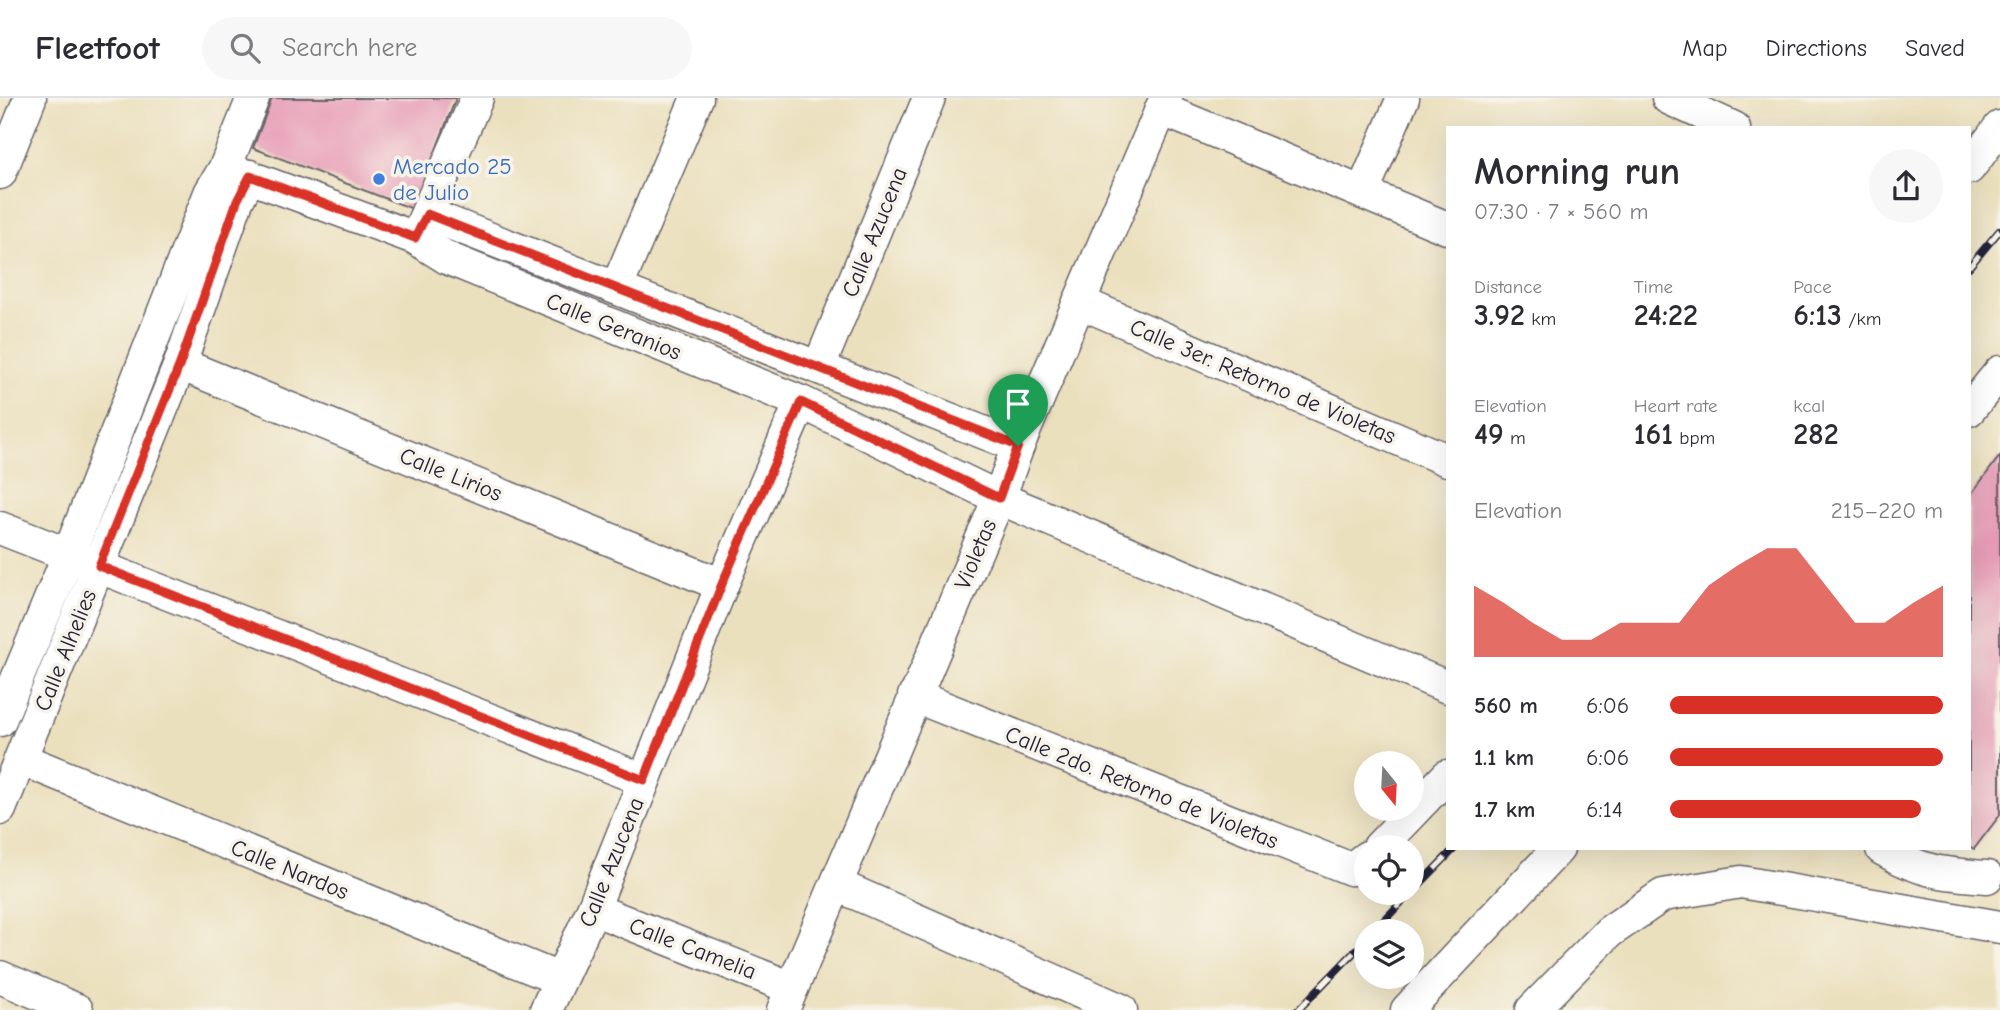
<!DOCTYPE html>
<html lang="en">
<head>
<meta charset="utf-8">
<style>
  body { margin:0; font-family:"Comic Neue",sans-serif; background:#f7f7f7; color:#2b2b33; height:100vh; display:flex; flex-direction:column; font-size:26px; white-space:nowrap }
  * { box-sizing:border-box; margin:0 }
  p { font-size:23px; color:#7c7c81 }
  .icon { flex:none; width:38px; height:38px; fill:none; stroke:currentColor; stroke-width:2; stroke-linecap:round; stroke-linejoin:round }
  .map { position:relative; flex:1; overflow:hidden }
  .sheet { position:absolute; left:1446px; top:28px; width:525px; height:724px; display:flex; flex-direction:column; background:#fff; border-radius:0px; box-shadow:0 7px 28px #0002 }
  .sheet>* { flex:none }
  .needle { width:46px; rotate:162deg }
  .buttons { position:absolute; left:1354px; top:653px; display:grid; gap:14px }
  .buttons a { display:grid; place-items:center; width:70px; height:70px; border-radius:50%; background:#fff; box-shadow:0 7px 28px #0002; font-size:35px }
  .pin { position:absolute; display:grid; place-items:center; width:60px; height:60px; color:#fff; margin:-72px -30px; border-radius:50% 50% 50% 0; rotate:-45deg; box-shadow:0 0 7px #0007 }
  .pin .icon { rotate:45deg }
  .round { display:grid; place-items:center; flex:none; width:74px; height:74px; border-radius:37px; background:#f7f7f7 }
  .head { display:flex; align-items:center; justify-content:space-between; height:119px; padding:0 28px }
  h1 { font-size:38px; font-weight:600; line-height:52px }
  .metrics { display:grid; grid-template-columns:repeat(3,1fr); gap:10px; height:119px; padding:7px 28px }
  .metrics div { display:grid; align-content:center }
  .metrics b { font-size:30px; font-weight:600 }
  .metrics small { font-size:19px; font-weight:400 }
  .metrics p { font-size:19px }
  .chart { height:196px; padding:14px 28px }
  .chart p { display:flex; justify-content:space-between }
  .chart svg { width:100%; height:126px; margin-top:7px; fill:#d93025; opacity:.7 }
  ul { padding:0 28px; list-style:none; font-size:23px }
  li { display:grid; grid-template-columns:112px 84px 1fr; align-items:center; height:52px }
  li i { height:18px; border-radius:9px; background:#d93025 }
  header { display:flex; align-items:center; gap:42px; box-sizing:border-box; height:98px; padding:0 35px; background:#fff; border-bottom:2px solid #e1e1e2 }
  header strong { font-size:33px }
  nav { display:flex; gap:38px; margin-inline-start:auto; font-size:24px }
  .search { width:490px; height:63px; background:#f7f7f7; display:flex; align-items:center; gap:18px; box-sizing:border-box; padding:0 24px; border-radius:38px; color:#7c7c81; font-size:26px }
  .map>svg:first-child { display:block }
</style>
</head>
<body>
<header>
<strong>Fleetfoot</strong>
<div class="search"><svg class="icon" aria-label="search" viewBox="0 0 24 24"><circle cx="10" cy="10" r="6"/><path d="M15 15l6 6"/></svg>Search here</div>
<nav><a>Map</a><a>Directions</a><a>Saved</a></nav>
</header>
<div class="map">
<svg width="2000" height="912" viewBox="0 0 2000 912">
  <rect width="100%" height="100%" fill="#f7f3e8"/>
  <filter id="ink" filterUnits="userSpaceOnUse"><feTurbulence type="fractalNoise" baseFrequency=".0143" numOctaves="2"/><feDisplacementMap in="SourceGraphic" scale="14" xChannelSelector="R" yChannelSelector="G"/><feConvolveMatrix kernelMatrix="1 2 1 2 8 2 1 2 1" color-interpolation-filters="sRGB"/></filter>
  <filter id="wash" filterUnits="userSpaceOnUse"><feTurbulence type="fractalNoise" baseFrequency=".00686" numOctaves="4" result="noise"/><feDisplacementMap in="SourceGraphic" scale="28" xChannelSelector="R" yChannelSelector="G"/><feGaussianBlur stdDeviation="1.57" result="paint"/><feColorMatrix in="noise" values="0 0 0 0 0 0 0 0 0 0 0 0 0 0 0 0 0 1.4 0 .05"/><feComposite in="paint" operator="in"/></filter>
  <g filter="url(#wash)">
    <rect width="100%" height="100%" fill="#ebe0be"/>
    <g id="blocks">
      <!-- building -->
      <g fill="#e696b3">
        <path d="M272,0H456L413,111L253,50Z"/>
        <path d="M2000,358V717L1974,751L1969,748V399Z"/>
      </g>
    </g>
  </g>
  <g filter="url(#ink)">
    <use href="#blocks" fill-opacity="0" stroke="#686469" stroke-width="2"/>
    <g fill="none" stroke-linecap="round" stroke-linejoin="round">
      <defs>
        <g id="minor">
          <path d="M1668,0L1734,30"/>
          <path d="M1161,11L1447,130"/>
          <path d="M225,70L415,140L447,160L801,304L999,400L1447,589"/>
          <path d="M1969,70L2000,29"/>
          <path d="M0,75L30,0"/>
          <path d="M1363,93L1403,0"/>
          <path d="M427,116L1018,348"/>
          <path d="M419,133L477,0"/>
          <path d="M617,189L697,0"/>
          <path d="M1079,204L1447,362"/>
          <path d="M180,266L722,487"/>
          <path d="M819,269L929,0"/>
          <path d="M1969,312L2000,274"/>
          <path d="M0,430L644,682"/>
          <path d="M914,598L1351,771L1367,759"/>
          <path d="M0,622L69,456L210,95L225,70L253,0"/>
          <path d="M21,661L559,881"/>
          <path d="M0,711L180,266L237,103L250,78"/>
          <path d="M1379,749L1447,678"/>
          <path d="M1882,751C1921,774 1943,776 1987,779"/>
          <path d="M837,787L1121,912"/>
          <path d="M593,811L792,890"/>
          <path d="M0,879L77,912"/>
          <path d="M546,912L593,811L722,487L801,304"/>
          <path d="M783,912L999,400L1018,348L1166,0"/>
          <path d="M1407,912L1558,751"/>
          <path d="M1532,912L1609,834L1663,797L1741,784L2000,829"/>
        </g>
      </defs>
      <!-- minor casing -->
      <use href="#minor" stroke="#686469" stroke-width="35"/>
      <!-- minor -->
      <use href="#minor" stroke="#fff" stroke-width="32"/>
      <defs>
        <g id="rail">
          <path d="M1969,169L2000,132"/>
          <path d="M1412,794L1454,751"/>
          <path d="M1374,833L1411,794"/>
          <path d="M1298,912L1367,841"/>
        </g>
      </defs>
      <!-- rail casing -->
      <use href="#rail" stroke="#22223b" stroke-width="8"/>
      <!-- rail -->
      <use href="#rail" stroke="#f7f3e8" stroke-width="5" stroke-dasharray="16" stroke-linecap="butt"/>
    </g>
  </g>
  <g fill="none" stroke-linecap="round" stroke-linejoin="round" filter="url(#ink)">
    <defs>
      <path id="route" d="M250,78L415,140L427,116L1018,348L999,400L801,304L722,486L644,682L99,468L180,266L237,103Z"/>
    </defs>
    <!-- route casing -->
    <use href="#route" stroke="#fff" stroke-width="14"/>
    <!-- route -->
    <use href="#route" stroke="#d93025" stroke-width="9"/>
  </g>
  <!-- markers -->
  <circle fill="#3f7fe0" stroke="#f7f3e8" stroke-width="2.5" cx="379" cy="81" r="7"/>
  <g text-anchor="middle" stroke-width="7" stroke-linejoin="round" paint-order="stroke">
    <!-- shop labels -->
    <g font-size="23" fill="#366cbe" stroke="#f7f3e8" text-anchor="start">
      <text x="393" y="76">Mercado 25<tspan x="393" dy="26">de Julio</tspan></text>
    </g>
    <!-- street labels -->
    <g font-size="23" fill="#22223b" stroke="#f7f3e8">
      <text transform="translate(874 134) rotate(-68)" y="8">Calle Azucena</text>
      <text transform="translate(614 228) rotate(22)" y="8">Calle Geranios</text>
      <text transform="translate(1263 283) rotate(23)" y="8">Calle 3er. Retorno de Violetas</text>
      <text transform="translate(451 376) rotate(22)" y="8">Calle Lirios</text>
      <text transform="translate(975 456) rotate(-67)" y="8">Violetas</text>
      <text transform="translate(65 552) rotate(-68)" y="8">Calle Alhelies</text>
      <text transform="translate(1142 689) rotate(22)" y="8">Calle 2do. Retorno de Violetas</text>
      <text transform="translate(611 764) rotate(-68)" y="8">Calle Azucena</text>
      <text transform="translate(290 771) rotate(22)" y="8">Calle Nardos</text>
      <text transform="translate(693 850) rotate(21)" y="8">Calle Camelia</text>
    </g>
  </g>
</svg>
<div class="buttons">
<a><svg class="needle" viewBox="-14 -14 28 28"><path d="M0-13l5 13h-10z" fill="#e53935"/><path d="M0 13l5-13h-10z" fill="#7c7c81"/></svg></a>
<a><svg class="icon" aria-label="locate" viewBox="0 0 24 24"><circle cx="12" cy="12" r="6"/><path d="M12 2v4M12 18v4M2 12h4M18 12h4"/></svg></a>
<a><svg class="icon" aria-label="layers" viewBox="0 0 24 24"><path d="M12 4l9 5-9 5-9-5zM3 14l9 5 9-5"/></svg></a>
</div>
<div class="pin" style="left:1018px;top:348px;background:#1e9e55"><svg class="icon" aria-label="arrive" viewBox="0 0 24 24"><path d="M6 21V4h12l-3 4 3 4H6"/></svg></div>
<section class="sheet">
<div class="head"><div><h1>Morning run</h1><p>07:30 · 7 × 560 m</p></div><a class="round"><svg class="icon" aria-label="share" viewBox="0 0 24 24"><path d="M12 15V3M7 8l5-5 5 5M5 13v7h14v-7"/></svg></a></div>
<div class="metrics">
<div><p>Distance</p><b>3.92<small> km</small></b></div>
<div><p>Time</p><b>24:22</b></div>
<div><p>Pace</p><b>6:13<small> /km</small></b></div>
</div>
<div class="metrics">
<div><p>Elevation</p><b>49<small> m</small></b></div>
<div><p>Heart rate</p><b>161<small> bpm</small></b></div>
<div><p>kcal</p><b>282</b></div>
</div>
<div class="chart"><p><span>Elevation</span>215–220 m</p>
<svg viewBox="0 0 160 44" preserveAspectRatio="none"><path d="M0 44V19L10 25L20 32L30 38L40 38L50 32L60 32L70 32L80 19L90 12L100 6L110 6L120 19L130 32L140 32L150 25L160 19V44z"/></svg>
</div>
<ul>
<li><b>560 m</b>6:06<i style="width:100%"></i></li>
<li><b>1.1 km</b>6:06<i style="width:100%"></i></li>
<li><b>1.7 km</b>6:14<i style="width:92%"></i></li>
</ul>
</section>
</div>
</body>
</html>
